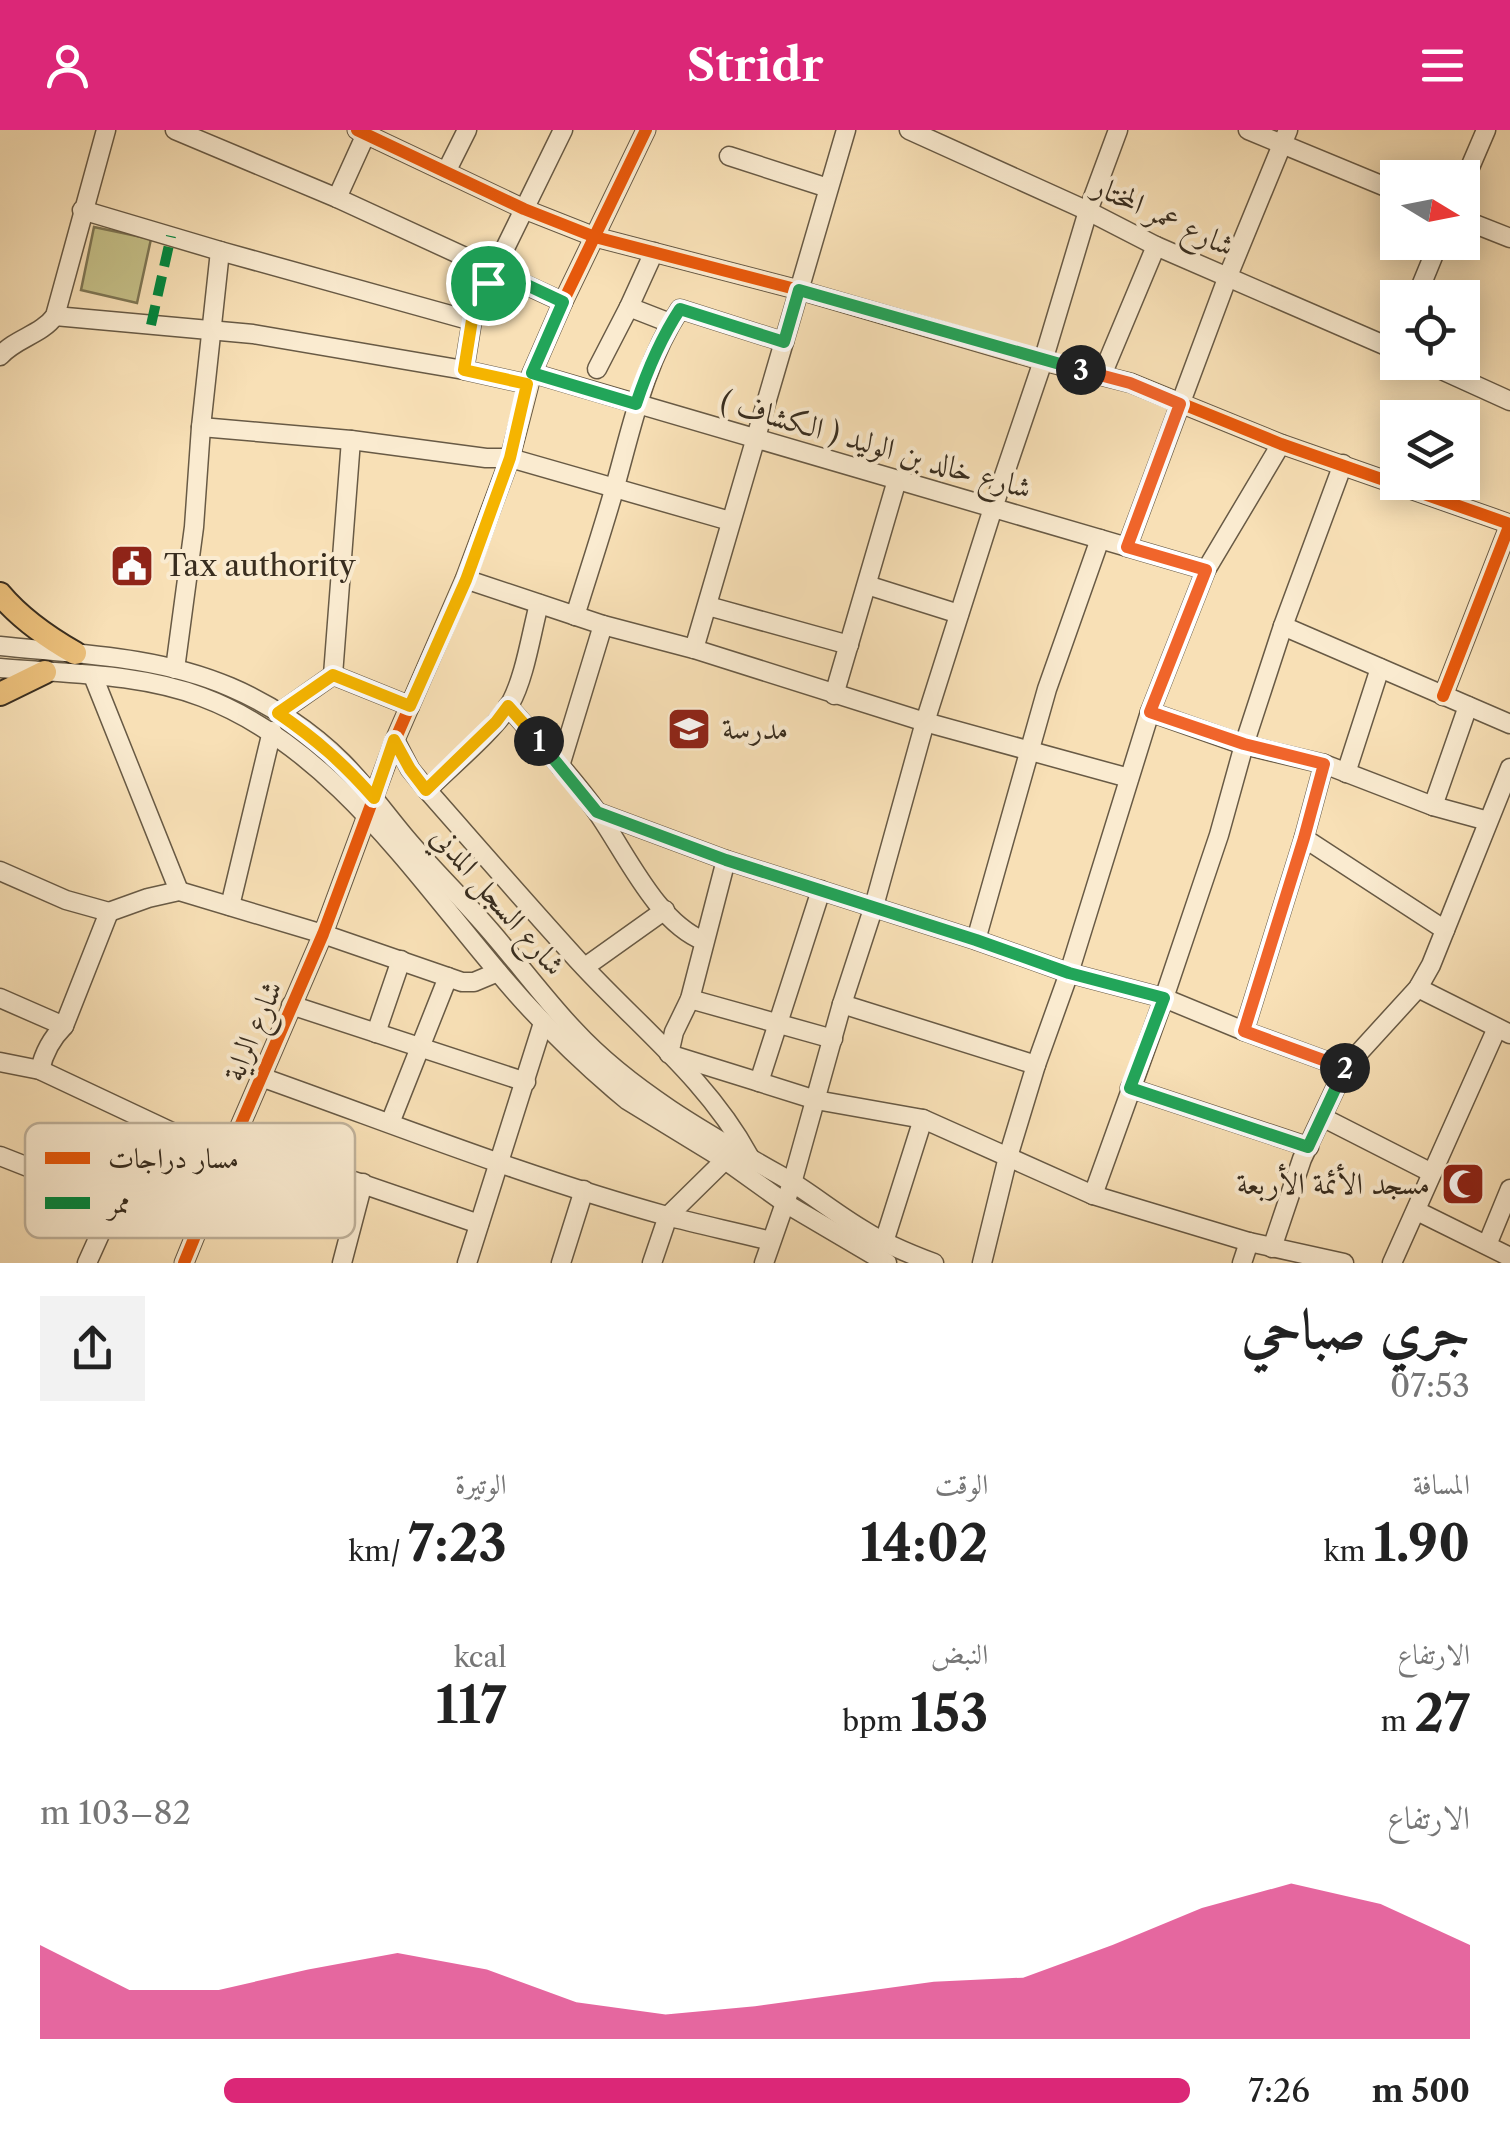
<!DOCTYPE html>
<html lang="ar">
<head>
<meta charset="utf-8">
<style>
  body { margin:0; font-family:"Libre Caslon Text",Amiri,serif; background:#f2f2f2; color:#222; direction:rtl; height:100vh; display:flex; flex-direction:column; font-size:38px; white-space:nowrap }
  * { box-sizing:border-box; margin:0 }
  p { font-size:32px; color:#767676 }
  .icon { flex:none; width:55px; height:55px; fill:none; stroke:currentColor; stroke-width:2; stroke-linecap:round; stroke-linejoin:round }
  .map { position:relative; height:1133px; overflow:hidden; direction:ltr }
  .details { display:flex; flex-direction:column; background:#fff; flex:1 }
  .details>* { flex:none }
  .needle { width:65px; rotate:100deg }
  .fabs { position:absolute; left:1380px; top:30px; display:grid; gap:20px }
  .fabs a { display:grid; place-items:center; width:100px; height:100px; border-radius:0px; background:#fff; box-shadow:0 5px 25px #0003; font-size:50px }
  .pin { position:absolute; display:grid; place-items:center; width:85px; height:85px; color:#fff; margin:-42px; border:5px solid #fff; border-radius:50%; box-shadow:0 2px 10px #0007 }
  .km { position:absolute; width:50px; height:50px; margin:-25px; border-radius:50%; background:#222; color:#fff; font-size:28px; line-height:50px; text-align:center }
  .round { display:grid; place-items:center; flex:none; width:105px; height:105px; border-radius:0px; background:#f2f2f2 }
  .head { display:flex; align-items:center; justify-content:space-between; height:170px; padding:0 40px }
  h1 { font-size:55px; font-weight:700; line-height:75px }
  .metrics { display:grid; grid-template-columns:repeat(3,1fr); gap:15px; height:170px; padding:10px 40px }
  .metrics div { display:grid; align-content:center }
  .metrics b { font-size:50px; font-weight:700 }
  .metrics small { font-size:28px; font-weight:400 }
  .metrics p { font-size:28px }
  .chart { height:280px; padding:20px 40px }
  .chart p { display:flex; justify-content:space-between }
  .chart svg { width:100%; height:180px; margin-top:10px; fill:#db2777; opacity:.7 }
  ul { padding:0 40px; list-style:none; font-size:32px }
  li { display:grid; grid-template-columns:160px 120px 1fr; align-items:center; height:75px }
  li i { height:25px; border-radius:12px; background:#db2777 }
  header { display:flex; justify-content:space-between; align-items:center; height:130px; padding:0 40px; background:#db2777; color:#fff; font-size:45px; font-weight:700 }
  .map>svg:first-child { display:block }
</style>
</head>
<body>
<header><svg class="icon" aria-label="menu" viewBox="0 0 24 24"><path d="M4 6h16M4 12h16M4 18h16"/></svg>Stridr<svg class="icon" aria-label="person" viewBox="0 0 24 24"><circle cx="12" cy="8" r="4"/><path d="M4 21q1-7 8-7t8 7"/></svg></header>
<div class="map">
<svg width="1510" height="1133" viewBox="0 0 1510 1133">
  <rect width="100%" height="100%" fill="#f8e0b6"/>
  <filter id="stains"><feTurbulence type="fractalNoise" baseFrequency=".002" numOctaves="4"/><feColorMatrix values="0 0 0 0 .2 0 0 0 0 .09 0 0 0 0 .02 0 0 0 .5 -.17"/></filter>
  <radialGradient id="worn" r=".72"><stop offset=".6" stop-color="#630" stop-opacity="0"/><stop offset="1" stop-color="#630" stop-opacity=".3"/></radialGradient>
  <!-- green -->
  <path fill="#c5c088" stroke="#7e7654" stroke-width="2.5" d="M94,97L151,109L137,173L81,160Z"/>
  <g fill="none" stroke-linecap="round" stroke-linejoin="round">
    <defs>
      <g id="minor">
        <path d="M175,0L337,68L563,172"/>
        <path d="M357,0L524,79L595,107L799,160L1043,231L1131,253L1281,314L1510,394L1443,566"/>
        <path d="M909,0L1088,81L1156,116L1398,221"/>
        <path d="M1248,0L1398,62"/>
        <path d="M729,26L828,58"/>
        <path d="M446,42L467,0"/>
        <path d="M1462,56L1486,0"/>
        <path d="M337,68L366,4"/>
        <path d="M82,80L220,121L472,191"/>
        <path d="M1462,89L1510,108"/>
        <path d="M654,122L629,177L670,193"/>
        <path d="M1416,168L1439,112"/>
        <path d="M55,186L253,204L464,240L527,254"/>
        <path d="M0,226C16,208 41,205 55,186L106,0"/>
        <path d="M1424,232L1510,271"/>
        <path d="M597,239L629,177"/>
        <path d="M464,240L472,191L488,153L563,0"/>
        <path d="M532,243L1206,440"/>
        <path d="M1102,245L1156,116"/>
        <path d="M201,297L351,310L486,328H510L730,391"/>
        <path d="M1127,417L1228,146L1288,0"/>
        <path d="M465,449L603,495L694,519L925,592L1129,648"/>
        <path d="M867,455L959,484"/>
        <path d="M708,476L849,515"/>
        <path d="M575,486C588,444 602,402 614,360C632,297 644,234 680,179L784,212"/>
        <path d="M1283,496L1510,594"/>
        <path d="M0,516C77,524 158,526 230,557C270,574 311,601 342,632C365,655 384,682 405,707C431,738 460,766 486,796C516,830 543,867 574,900C632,963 716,1009 790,1051C816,1067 839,1086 865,1101C887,1115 910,1124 934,1133"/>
        <path d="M694,519L846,0"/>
        <path d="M0,538C67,544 138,543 202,567C328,614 414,743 498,842C534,885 573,924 615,960L627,970L725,1030L785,1073L887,1133"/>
        <path d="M175,539L194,397L201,297L220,121"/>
        <path d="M333,545L351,310"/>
        <path d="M333,545L410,576"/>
        <path d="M93,546L179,761"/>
        <path d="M834,565L897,350"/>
        <path d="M508,576C538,611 571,645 597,682C626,723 656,792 704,811"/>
        <path d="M1150,582L1244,615L1324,634L1433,676L1488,691"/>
        <path d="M279,583L333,545"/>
        <path d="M395,610L410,639L427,660C479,719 531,779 584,837C641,898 709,952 749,1026"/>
        <path d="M560,636L603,495"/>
        <path d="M1346,643L1380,538"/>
        <path d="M427,660C451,636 494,601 510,574C525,547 531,504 539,474"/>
        <path d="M1433,676L1468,576"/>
        <path d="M597,682L726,730L976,810L1069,843L1164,868L1244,901L1345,938"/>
        <path d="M1304,708L1445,800"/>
        <path d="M726,730L690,869L674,902L669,924L759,952"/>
        <path d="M0,741L66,770L109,782L148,768L179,761L323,804L462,852H474L498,842"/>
        <path d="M821,760L759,952L816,970L923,989L1093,1065L1249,1112L1344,1133"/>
        <path d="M230,776L272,601"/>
        <path d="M976,810L1047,559L1100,409"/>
        <path d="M585,837L665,780"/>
        <path d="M1418,858L1510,904"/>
        <path d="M0,868L64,896"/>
        <path d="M690,869L833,909"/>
        <path d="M842,874L1036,935"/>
        <path d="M291,875L526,952"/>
        <path d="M1244,901L1304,708L1324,634"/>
        <path d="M376,903L401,830"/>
        <path d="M0,932L40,940L227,1028"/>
        <path d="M40,940C44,922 51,909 64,896L109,782"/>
        <path d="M261,947C396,995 529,1048 667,1086C701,1095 736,1102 771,1111"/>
        <path d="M1130,958L1309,1017"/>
        <path d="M1322,987L1432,1043"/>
        <path d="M390,993L448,847"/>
        <path d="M234,1010L479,1094"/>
        <path d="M0,1026L196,1103"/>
        <path d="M1093,1065L1164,868L1219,705L1244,615L1283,496L1343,334"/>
        <path d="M1417,1081L1510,1127"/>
        <path d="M884,1112L923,989"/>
        <path d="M1487,1115L1510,1059"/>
        <path d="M1272,1118L1302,1029L1345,938L1418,858L1431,835L1510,638"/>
        <path d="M87,1133L115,1071"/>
        <path d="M184,1133L234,1010L323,804L395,610L465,449L510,328L532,243L563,172L646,0"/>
        <path d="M342,1133L363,1053"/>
        <path d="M467,1133L543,893"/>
        <path d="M561,1133L584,1060"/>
        <path d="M652,1133L668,1086L725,1030"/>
        <path d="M764,1133L792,1053L842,874L874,776L925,592L993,378L1043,231L1088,81L1118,0"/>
        <path d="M982,1133L1008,1027L1036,935L1069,843L1150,582L1206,440L1281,314"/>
        <path d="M1242,1133L1249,1112"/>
        <path d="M1392,1133L1497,898"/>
      </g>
      <g id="major">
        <path d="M0,464C21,489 47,507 75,523"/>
        <path d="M0,564L45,542"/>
      </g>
    </defs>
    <!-- minor casing -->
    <use href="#minor" stroke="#685a45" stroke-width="21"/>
    <!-- major casing -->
    <use href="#major" stroke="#382d1f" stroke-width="26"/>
    <!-- minor -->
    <use href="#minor" stroke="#faebd0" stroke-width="18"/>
    <!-- major -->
    <use href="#major" stroke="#ecc07b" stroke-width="22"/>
    <!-- quiet -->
    <path stroke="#00873e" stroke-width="10" stroke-dasharray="20 10" stroke-linecap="butt" d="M151,195L171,106"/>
    <defs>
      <g id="cycleway">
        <path d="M357,0L524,79L595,107L799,160L1043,231L1131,253L1281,314L1510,394L1443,566"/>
        <path d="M184,1133L234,1010L323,804L395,610L465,449L510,328L532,243L563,172L646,0"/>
      </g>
    </defs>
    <!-- cycleway casing -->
    <use href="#cycleway" stroke="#faebd0" stroke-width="19"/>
    <!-- cycleway -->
    <use href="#cycleway" stroke="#e8590c" stroke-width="12"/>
  </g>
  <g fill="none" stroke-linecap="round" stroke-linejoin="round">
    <defs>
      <path id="split-1" d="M488,153L472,190L464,240L527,254L510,328L466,450L410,576L333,545L278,583C317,610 342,632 374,668L394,610L410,639L426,660L496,592L508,576L539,611"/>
      <path id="split-2" d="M539,611L597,682L726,730L976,810L1069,843L1164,868L1130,958L1308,1017L1345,938"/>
      <path id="split-3" d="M1081,240L1130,253L1180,274L1127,417L1206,440L1150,582L1244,614L1324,634L1304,708L1244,901L1345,938"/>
      <path id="split-4" d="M488,153L495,140L563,172L532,243L636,274C647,241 661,208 680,179L784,212L799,160L1081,240"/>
    </defs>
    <!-- split-1 casing -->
    <use href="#split-1" stroke="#fff" stroke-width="20"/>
    <!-- split-2 casing -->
    <use href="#split-2" stroke="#fff" stroke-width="20"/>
    <!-- split-3 casing -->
    <use href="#split-3" stroke="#fff" stroke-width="20"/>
    <!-- split-4 casing -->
    <use href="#split-4" stroke="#fff" stroke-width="20"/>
    <!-- split-1 -->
    <use href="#split-1" stroke="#f5b400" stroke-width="12"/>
    <!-- split-2 -->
    <use href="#split-2" stroke="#22a559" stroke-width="12"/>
    <!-- split-3 -->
    <use href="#split-3" stroke="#f0652b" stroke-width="12"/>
    <!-- split-4 -->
    <use href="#split-4" stroke="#22a559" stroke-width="12"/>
  </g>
  <!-- icons -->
  <defs>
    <symbol id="civic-square" viewBox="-11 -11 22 22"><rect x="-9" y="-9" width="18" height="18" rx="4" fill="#8f2418" stroke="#faebd0"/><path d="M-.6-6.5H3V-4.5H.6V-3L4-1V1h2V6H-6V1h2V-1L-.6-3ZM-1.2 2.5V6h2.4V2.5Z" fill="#fff"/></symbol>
    <symbol id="school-square" viewBox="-11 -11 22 22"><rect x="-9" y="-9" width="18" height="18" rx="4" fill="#8f2418" stroke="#faebd0"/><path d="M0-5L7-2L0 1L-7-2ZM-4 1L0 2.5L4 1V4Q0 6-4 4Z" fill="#fff"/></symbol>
    <symbol id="mosque-square" viewBox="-11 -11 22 22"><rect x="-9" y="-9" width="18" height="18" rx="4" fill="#8f2418" stroke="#faebd0"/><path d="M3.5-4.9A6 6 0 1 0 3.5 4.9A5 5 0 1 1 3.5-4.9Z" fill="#fff"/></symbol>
  </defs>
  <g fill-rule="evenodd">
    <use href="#civic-square" x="107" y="411" width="50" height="50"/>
    <use href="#school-square" x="664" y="574" width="50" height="50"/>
    <use href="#mosque-square" x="1438" y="1029" width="50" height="50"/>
  </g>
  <g text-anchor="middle" stroke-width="8" stroke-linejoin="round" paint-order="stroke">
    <!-- street labels -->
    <g font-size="30" fill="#382d1f" stroke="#faebd0">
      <text transform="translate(1164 86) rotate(25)" y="10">شارع عمر المختار</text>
      <text transform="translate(876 315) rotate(16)" y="10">شارع خالد بن الوليد ( الكشاف )</text>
      <text transform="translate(498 771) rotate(49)" y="10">شارع السجل المدني</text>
      <text transform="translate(253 901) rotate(-67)" y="10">شارع الراية</text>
    </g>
    <!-- poi labels -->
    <g font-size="30" fill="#382d1f" stroke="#faebd0" text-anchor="start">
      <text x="164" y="446">Tax authority</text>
      <text x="722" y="609">مدرسة</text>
      <text x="1430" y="1064" text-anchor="end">مسجد الأئمة الأربعة</text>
    </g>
  </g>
  <!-- legend -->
  <rect x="25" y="993" width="330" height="115" rx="15" fill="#faebd0" stroke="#c0b29b" stroke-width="2.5"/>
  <rect x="45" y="1022" width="45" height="12" fill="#e8590c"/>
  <rect x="45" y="1067" width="45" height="12" fill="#00873e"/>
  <g font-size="28" fill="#382d1f">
    <text x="108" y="1038">مسار دراجات</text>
    <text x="108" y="1083">ممر</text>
  </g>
  <rect width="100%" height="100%" filter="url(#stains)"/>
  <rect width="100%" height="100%" fill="url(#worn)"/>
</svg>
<div class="fabs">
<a><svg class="needle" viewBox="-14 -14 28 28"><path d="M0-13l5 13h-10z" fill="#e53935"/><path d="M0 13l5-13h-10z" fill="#767676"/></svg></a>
<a><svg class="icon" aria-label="locate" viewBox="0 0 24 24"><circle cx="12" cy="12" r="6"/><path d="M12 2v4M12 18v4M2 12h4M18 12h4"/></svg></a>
<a><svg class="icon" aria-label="layers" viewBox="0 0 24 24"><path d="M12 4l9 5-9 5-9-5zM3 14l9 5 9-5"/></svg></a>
</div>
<div class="pin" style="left:488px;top:153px;background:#1e9e55"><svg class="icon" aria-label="arrive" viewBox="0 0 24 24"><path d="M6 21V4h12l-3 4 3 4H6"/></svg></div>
<b class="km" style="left:539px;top:611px">1</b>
<b class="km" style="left:1345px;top:938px">2</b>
<b class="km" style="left:1081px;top:240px">3</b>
</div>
<section class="details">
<div class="head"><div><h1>جري صباحي</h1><p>07:53</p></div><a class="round"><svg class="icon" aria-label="share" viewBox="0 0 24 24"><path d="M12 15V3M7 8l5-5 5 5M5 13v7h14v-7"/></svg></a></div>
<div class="metrics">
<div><p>المسافة</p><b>1.90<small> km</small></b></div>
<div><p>الوقت</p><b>14:02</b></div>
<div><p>الوتيرة</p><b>7:23<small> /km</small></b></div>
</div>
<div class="metrics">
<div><p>الارتفاع</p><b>27<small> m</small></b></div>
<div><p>النبض</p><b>153<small> bpm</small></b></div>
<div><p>kcal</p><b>117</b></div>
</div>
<div class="chart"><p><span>الارتفاع</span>82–103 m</p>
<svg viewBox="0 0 160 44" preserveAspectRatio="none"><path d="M0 44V21L10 32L20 32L30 27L40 23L50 27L60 35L70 38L80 36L90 33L100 30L110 29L120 21L130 12L140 6L150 11L160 21V44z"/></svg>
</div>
<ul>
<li><b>500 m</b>7:26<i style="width:84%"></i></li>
</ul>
</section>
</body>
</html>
